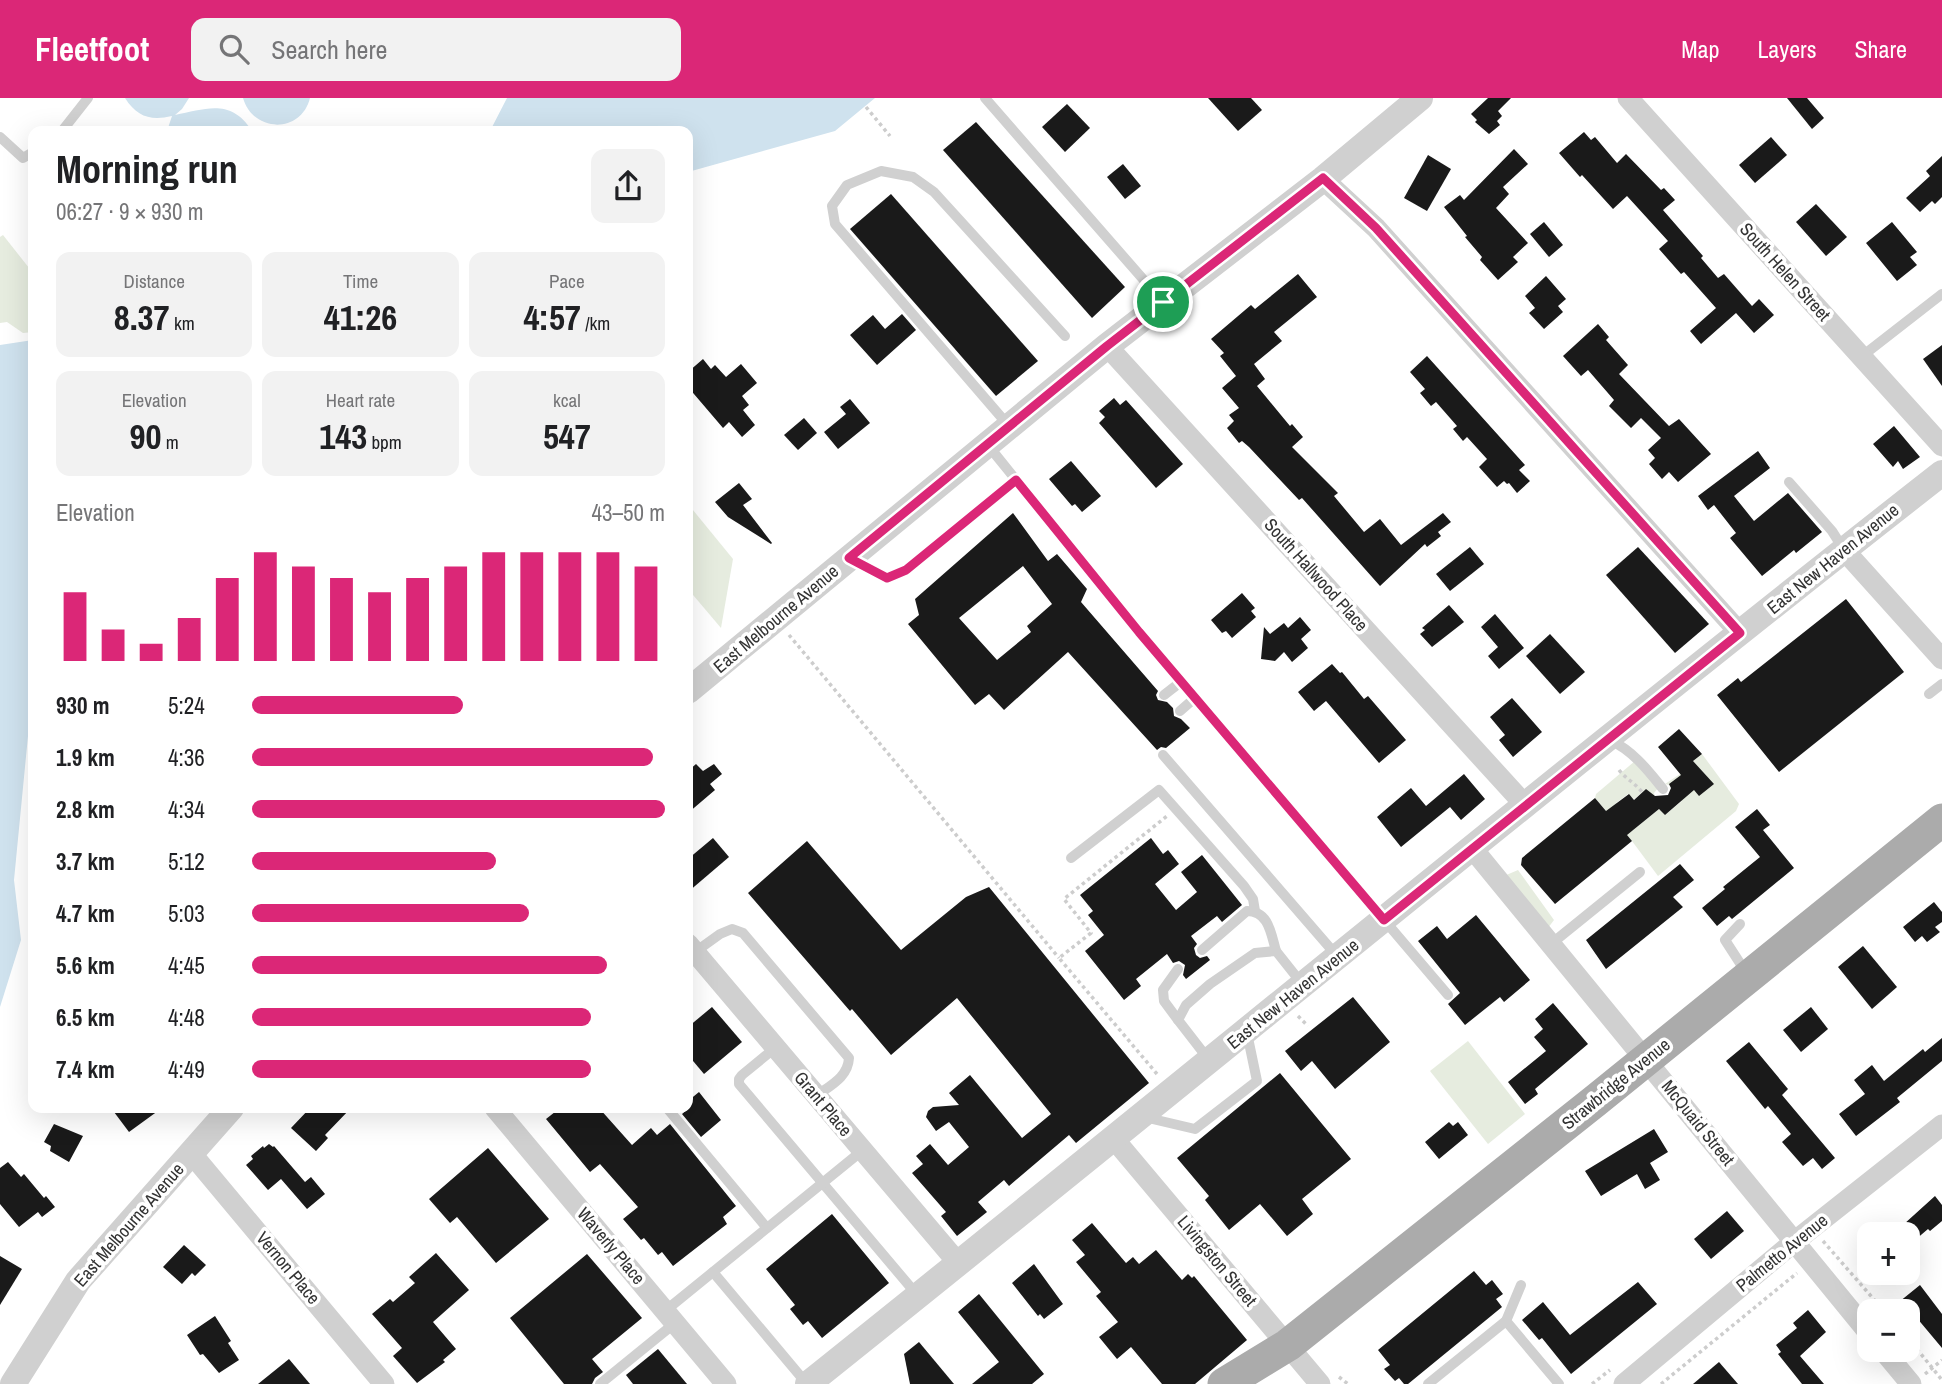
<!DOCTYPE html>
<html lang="en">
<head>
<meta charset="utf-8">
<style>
  body { margin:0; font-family:"Archivo Narrow",sans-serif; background:#f2f2f2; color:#202124; height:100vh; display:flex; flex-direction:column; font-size:26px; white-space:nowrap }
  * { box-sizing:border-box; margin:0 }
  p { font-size:23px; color:#757577 }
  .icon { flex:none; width:38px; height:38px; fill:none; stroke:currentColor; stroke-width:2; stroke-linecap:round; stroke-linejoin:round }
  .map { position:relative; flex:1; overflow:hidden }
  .details { position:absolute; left:28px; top:28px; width:665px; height:987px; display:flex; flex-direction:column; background:#fff; border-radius:14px; box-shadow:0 7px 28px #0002 }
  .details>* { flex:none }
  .fabs { position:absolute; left:1857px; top:1124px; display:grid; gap:14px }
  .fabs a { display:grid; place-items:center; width:63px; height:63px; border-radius:14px; background:#fff; box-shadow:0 7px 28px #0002; font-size:35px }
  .pin { position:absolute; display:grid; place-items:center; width:60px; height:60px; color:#fff; margin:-30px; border:4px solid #fff; border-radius:50%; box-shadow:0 2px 7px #0007 }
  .round { display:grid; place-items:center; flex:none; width:74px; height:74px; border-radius:14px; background:#f2f2f2 }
  .overview { display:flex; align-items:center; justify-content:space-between; height:119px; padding:0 28px }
  h1 { font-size:38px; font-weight:800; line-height:52px }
  .figures { display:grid; grid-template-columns:repeat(3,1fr); gap:10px; height:119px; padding:7px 28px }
  .figures div { display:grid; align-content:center; border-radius:14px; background:#f2f2f2; text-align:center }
  .figures b { font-size:35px; font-weight:800 }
  .figures small { font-size:19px; font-weight:400 }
  .figures p { font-size:19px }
  .chart { height:196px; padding:14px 28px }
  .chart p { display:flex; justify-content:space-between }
  .chart svg { width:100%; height:126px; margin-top:7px; stroke:#db2777; stroke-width:6 }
  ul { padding:0 28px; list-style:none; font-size:23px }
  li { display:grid; grid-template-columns:112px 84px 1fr; align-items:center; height:52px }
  li i { height:18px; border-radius:9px; background:#db2777 }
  header { display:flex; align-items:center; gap:42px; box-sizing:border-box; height:98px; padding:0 35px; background:#db2777; color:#fff }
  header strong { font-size:33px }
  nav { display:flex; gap:38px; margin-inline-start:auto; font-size:24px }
  .search { width:490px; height:63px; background:#f2f2f2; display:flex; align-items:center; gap:18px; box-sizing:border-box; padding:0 24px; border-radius:14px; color:#757577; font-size:26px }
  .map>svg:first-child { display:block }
</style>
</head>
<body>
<header>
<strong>Fleetfoot</strong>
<div class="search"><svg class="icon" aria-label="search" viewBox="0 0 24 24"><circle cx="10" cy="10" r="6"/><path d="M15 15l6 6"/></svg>Search here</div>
<nav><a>Map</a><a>Layers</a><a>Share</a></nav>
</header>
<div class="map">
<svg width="1942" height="1286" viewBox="0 0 1942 1286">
  <rect width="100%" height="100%" fill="#fff"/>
  <!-- green -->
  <g fill="#e6ecdf">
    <path d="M3,137L33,175V234L23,235L7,224L0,225V139Z"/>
    <path d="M688,406L733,461L721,530L688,491Z"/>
    <path d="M1702,656L1739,706L1736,713L1658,778L1632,743L1595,700L1596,696L1635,663L1659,689L1654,695L1655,699L1646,691L1634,701L1628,696L1616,705L1625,717L1632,733L1659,711L1665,717L1682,703L1669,687L1665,686L1680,676L1713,686L1693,663Z"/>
    <path d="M1518,772L1554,822L1548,830L1504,778Z"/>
    <path d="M1468,943L1525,1016L1488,1046L1430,973Z"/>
  </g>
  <!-- water -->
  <g fill="#cfe2ee">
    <path d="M125,0H189L182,11L175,17C206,11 231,0 252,33H167L172,18C151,23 137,19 125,0Z"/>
    <path d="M243,0H310C301,36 253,35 243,0Z"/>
    <path d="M507,0H875L835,33L688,74V33H490Z"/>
    <path d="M33,242V633L28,638L14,782L21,842L0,909V247Z"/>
  </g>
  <!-- building -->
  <g fill="#1a1a1a" fill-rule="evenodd">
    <path d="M1208,0H1251L1262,12L1238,33Z"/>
    <path d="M1488,0H1511L1498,13L1502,18L1497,23L1500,27L1489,36L1475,24L1477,22L1471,16Z"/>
    <path d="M1787,0H1807L1824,20L1812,31Z"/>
    <path d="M1067,6L1090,30L1065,54L1042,29Z"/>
    <path d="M976,24L1125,189L1092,220L943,52Z"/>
    <path d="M1584,34L1591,42L1595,39L1617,65L1626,56L1661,92L1664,90L1675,102L1663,112L1703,158L1701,160L1718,180L1724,176L1752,208L1759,201L1774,217L1754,235L1736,215L1701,246L1690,233L1716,210L1684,174L1681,176L1659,151L1668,143L1627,98L1613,111L1582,77L1580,79L1559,55Z"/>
    <path d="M1771,39L1787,57L1755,85L1739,67Z"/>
    <path d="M1514,51L1528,66L1503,89L1509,96L1496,110L1528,145L1513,159L1518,164L1498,182L1480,162L1482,159L1465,139L1467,138L1444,109L1460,97L1464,102Z"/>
    <path d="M1428,57L1451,71L1427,113L1404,100Z"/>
    <path d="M1942,58V99L1935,106L1932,103L1920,114L1906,100L1930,78L1926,73Z"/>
    <path d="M1123,66L1141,88L1125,101L1107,79Z"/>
    <path d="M891,96L1038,263L996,298L850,131Z"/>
    <path d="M1816,106L1847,139L1826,158L1796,124Z"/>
    <path d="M1544,124L1563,147L1549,159L1530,136Z"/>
    <path d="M1892,124L1917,154L1910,159L1917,167L1897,183L1866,145Z"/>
    <path d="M1298,176L1317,199L1274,234L1282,243L1254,266L1265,281L1257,288L1290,328L1292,326L1303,339L1292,349L1338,395L1334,398L1364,434L1380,421L1401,447L1443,415L1451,424L1438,434L1441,438L1427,449L1425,446L1380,488L1302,400L1299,402L1249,349L1242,343L1239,345L1227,330L1234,323L1229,317L1239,310L1222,290L1236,278L1220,258L1224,255L1211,241L1251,207L1255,211Z"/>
    <path d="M1546,178L1566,201L1558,208L1563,214L1544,231L1529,215L1535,210L1525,198Z"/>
    <path d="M902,216L916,232L877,267L850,237L873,217L885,231Z"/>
    <path d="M1598,226L1609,239L1606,242L1628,267L1619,276L1669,328L1679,321L1711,356L1678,384L1669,374L1662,381L1649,366L1655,360L1648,352L1661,340L1641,320L1631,330L1609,308L1614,302L1588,272L1581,278L1563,258Z"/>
    <path d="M1942,247V288L1923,261Z"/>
    <path d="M1427,258L1525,367L1519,372L1530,383L1517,395L1509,385L1507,386L1504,383L1497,389L1479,369L1487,361L1467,339L1463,343L1453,331L1457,328L1436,304L1431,308L1420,295L1425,291L1410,274Z"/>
    <path d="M703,261L711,271L715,267L726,279L741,266L757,285L742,298L749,307L743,312L755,327L742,339L729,324L723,330L688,289V274Z"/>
    <path d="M1114,300L1120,307L1126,302L1183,366L1156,390L1099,325L1105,319L1099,313Z"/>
    <path d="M850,301L870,325L838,351L824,334L846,316L840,309Z"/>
    <path d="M804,320L817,335L798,352L784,337Z"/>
    <path d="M1894,328L1920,359L1903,371L1898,363L1893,369L1873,346Z"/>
    <path d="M1758,353L1770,370L1734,398L1754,423L1788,395L1822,434L1796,455L1794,452L1762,478L1730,440L1736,435L1714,407L1708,412L1698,398Z"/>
    <path d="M1071,363L1101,398L1082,414L1075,406L1072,408L1049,381Z"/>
    <path d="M739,385L752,401L743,407L772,445L771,446L728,419L715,404Z"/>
    <path d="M1013,415L1048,463L1057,456L1087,491L1081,504L1158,593L1156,597L1158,602L1167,604L1173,610L1174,618L1181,621L1190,630L1166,650L1161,649L1157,652L1068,554L1004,612L989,596L975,607L908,526L919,517L915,501ZM1023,468L1052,506L1027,528L1031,534L997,562L959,520Z"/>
    <path d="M1470,449L1484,466L1450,493L1436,476Z"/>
    <path d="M1638,449L1709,526L1675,555L1606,477Z"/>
    <path d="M1242,495L1255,510L1251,513L1256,519L1232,540L1226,533L1222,535L1211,522Z"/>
    <path d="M1846,501L1904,574L1779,674L1717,597L1738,580L1741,584Z"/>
    <path d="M1449,507L1464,524L1432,549L1420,536L1425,532L1422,530Z"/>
    <path d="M1495,516L1524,550L1499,571L1488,558L1498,549L1481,529Z"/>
    <path d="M1300,519L1311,532L1301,541L1308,550L1292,564L1284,554L1275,563L1261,561L1264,529L1270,536L1284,525L1288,530Z"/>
    <path d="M1550,536L1585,574L1560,596L1526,558Z"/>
    <path d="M1332,566L1340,575L1342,574L1364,601L1368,598L1406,642L1379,665L1326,603L1314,613L1298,594Z"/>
    <path d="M1512,600L1542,634L1513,659L1499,642L1505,637L1490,619Z"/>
    <path d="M1679,631L1702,656L1693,663L1714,686L1699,698L1694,692L1665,717L1659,711L1627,737L1632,743L1555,806L1521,767L1522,760L1595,700L1606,713L1629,696L1634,702L1646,691L1655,698L1668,697L1671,690L1669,686L1681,677L1658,649Z"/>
    <path d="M696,666L703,673L714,666L722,676L710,686L715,692L688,715V673Z"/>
    <path d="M1464,676L1485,701L1461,722L1450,709L1401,749L1377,719L1411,690L1426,708Z"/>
    <path d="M1757,711L1770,727L1763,732L1794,770L1732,821L1729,818L1717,828L1702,810L1725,791L1723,789L1760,759L1735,729Z"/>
    <path d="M713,740L729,759L688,794V761Z"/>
    <path d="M1151,740L1163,756L1168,752L1179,766L1155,786L1176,812L1197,794L1181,774L1202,757L1242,807L1222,824L1217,818L1191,838L1197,846L1194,850L1196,857L1200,860L1207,858L1210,862L1186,881L1183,877L1185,867L1179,863L1173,865L1167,856L1136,881L1141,888L1124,902L1085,853L1104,837L1088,817L1093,813L1080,797Z"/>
    <path d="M807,743L901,852L966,799L989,789L1149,985L1076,1045L1069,1037L1009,1088L1004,1082L978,1104L987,1114L957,1138L941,1118L946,1114L912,1075L923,1066L916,1058L930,1046L948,1067L969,1049L949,1024L936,1033L926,1019L928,1013L933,1009L959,1007L949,995L970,977L1022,1040L1051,1016L957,900L891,957L852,911L850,913L748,795Z"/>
    <path d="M1680,766L1694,782L1673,799L1683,809L1606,871L1586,842Z"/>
    <path d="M1934,804L1942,814V824L1935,829L1940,834L1927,844L1922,838L1915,844L1903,829Z"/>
    <path d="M1476,817L1530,882L1504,904L1500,899L1465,927L1448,906L1460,895L1418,843L1437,828L1447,841Z"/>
    <path d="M1863,848L1897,889L1872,911L1838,869Z"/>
    <path d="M1353,899L1390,944L1335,991L1312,963L1301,973L1285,953Z"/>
    <path d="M1553,905L1588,946L1535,991L1538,996L1525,1006L1508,984L1546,953L1534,939L1543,931L1535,921Z"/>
    <path d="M712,909L742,944L704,976L688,957V929Z"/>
    <path d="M1811,909L1828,931L1801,954L1783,932Z"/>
    <path d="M1942,940V963L1897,1000L1900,1004L1856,1038L1839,1016L1865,996L1854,982L1872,967L1884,983L1923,951L1925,954Z"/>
    <path d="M1749,944L1788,991L1782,997L1835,1060L1822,1071L1813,1060L1803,1068L1782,1044L1791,1036L1768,1008L1765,1011L1726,963Z"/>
    <path d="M1280,975L1351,1061L1302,1101L1313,1116L1287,1138L1260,1106L1229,1132L1205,1102L1209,1098L1177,1060Z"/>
    <path d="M699,994L721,1022L701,1039L682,1016L688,1011V1003Z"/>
    <path d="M111,1010H162L129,1034Z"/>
    <path d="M310,1010H351L325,1037L328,1040L316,1053L291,1030Z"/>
    <path d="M560,1010H599L632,1047L651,1030L657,1037L670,1026L736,1108L723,1119L727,1126L673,1168L662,1154L658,1157L644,1140L641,1142L623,1121L638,1109L600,1066L590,1074L546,1021Z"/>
    <path d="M1449,1024L1453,1028L1458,1024L1468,1037L1439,1061L1425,1044Z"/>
    <path d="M54,1026L83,1038L69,1064L50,1053L51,1048L44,1044Z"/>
    <path d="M1654,1031L1668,1054L1650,1065L1660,1082L1645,1091L1637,1076L1601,1098L1585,1073Z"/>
    <path d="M269,1046L273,1049L274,1048L305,1084L311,1079L325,1096L307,1111L281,1081L268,1092L246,1067L253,1061L251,1058L263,1048L264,1050Z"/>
    <path d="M488,1050L549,1121L496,1165L457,1119L450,1125L429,1101Z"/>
    <path d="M8,1064L21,1079L24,1076L44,1100L46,1098L55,1109L42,1119L38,1114L19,1129L0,1106V1070Z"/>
    <path d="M1935,1098L1942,1107V1123L1930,1133L1928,1131L1908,1148V1136H1893Z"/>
    <path d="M1727,1113L1744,1133L1711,1161L1694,1141Z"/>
    <path d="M832,1116L889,1185L822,1240L808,1223L803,1227L790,1211L795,1207L766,1171Z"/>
    <path d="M1092,1125L1126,1165L1133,1159L1139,1166L1156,1152L1182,1182L1188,1176L1192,1180L1194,1178L1247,1242L1195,1286H1162L1131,1249L1117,1261L1099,1239L1118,1224L1096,1198L1101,1194L1076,1164L1085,1157L1072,1142Z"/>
    <path d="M184,1147L206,1167L195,1178L192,1175L182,1186L163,1169Z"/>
    <path d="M436,1155L469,1192L433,1224L456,1251L443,1262L445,1264L417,1285L393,1258L402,1250L372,1216L390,1201L393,1204L415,1185L409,1179Z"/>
    <path d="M587,1156L642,1220L592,1261L603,1274L595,1280L592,1286H564L510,1220Z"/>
    <path d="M0,1158L22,1171L0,1207Z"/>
    <path d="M1034,1166L1063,1206L1044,1221L1040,1216L1038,1218L1012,1185Z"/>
    <path d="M1474,1173L1486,1187L1492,1182L1503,1196L1496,1201L1502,1209L1408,1286H1404L1399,1280L1395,1283L1384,1271L1390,1267L1378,1252Z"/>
    <path d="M1638,1184L1657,1206L1571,1276L1542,1240L1539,1242L1522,1222L1543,1204L1570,1237Z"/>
    <path d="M1920,1187L1942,1216V1250L1911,1213L1908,1215L1899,1204Z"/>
    <path d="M979,1196L1044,1276L1032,1286H972L999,1264L958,1214Z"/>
    <path d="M1808,1212L1826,1234L1800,1258L1824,1286H1802L1778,1256L1781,1254L1776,1247L1797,1230L1793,1225Z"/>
    <path d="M215,1218L231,1243L228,1245L239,1262L219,1275L203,1256L200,1257L187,1237Z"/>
    <path d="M919,1244L954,1286H910L904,1256Z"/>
    <path d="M658,1251L687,1286H633L626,1277Z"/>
    <path d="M289,1261L310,1286H258Z"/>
    <path d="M1719,1264L1738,1286H1693Z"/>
  </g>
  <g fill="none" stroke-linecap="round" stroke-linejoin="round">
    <!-- path -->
    <g stroke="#cdcdcd" stroke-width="3.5" stroke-dasharray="3.5 3.5" stroke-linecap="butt">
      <path d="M866,9L890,38"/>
      <path d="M789,537L1059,860"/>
      <path d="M1619,672C1626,681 1635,685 1642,694"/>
      <path d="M1298,918L1308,928"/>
      <path d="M1157,976L1059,860L1091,835L1064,801L1167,718"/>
      <path d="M1823,1143L1884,1213"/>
      <path d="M1908,1240L1942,1282"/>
      <path d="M1925,1276L1942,1262"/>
      <path d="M1339,1279L1348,1286"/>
      <path d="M1592,1286L1610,1272"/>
      <path d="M1661,1286L1797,1175"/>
    </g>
    <!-- service -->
    <g stroke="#d0d0d0" stroke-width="10">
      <path d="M985,0L1163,204"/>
      <path d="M62,33L88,0"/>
      <path d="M0,39L23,60L33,54"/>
      <path d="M1861,259L1942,196"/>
      <path d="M1008,327L835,126L832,108L847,87L881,73L913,79L934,94L1065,238"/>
      <path d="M987,346L1139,534L1448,897"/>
      <path d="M1789,384L1832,433L1844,452"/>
      <path d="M851,461L887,480L906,472L1016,382"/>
      <path d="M1929,596L1942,586"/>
      <path d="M1164,597L1182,583"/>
      <path d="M1180,613L1196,599"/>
      <path d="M1610,642C1633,653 1647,671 1663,691"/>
      <path d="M1163,657L1337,858"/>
      <path d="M1071,760L1159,692L1244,788L1253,801L1255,813"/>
      <path d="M1740,826L1725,842L1747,876"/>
      <path d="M1551,846L1640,774"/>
      <path d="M1202,852L1247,813C1269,813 1271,836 1276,853"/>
      <path d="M695,854L720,836L732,831L743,835L849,960C848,979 831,987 816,998"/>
      <path d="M1178,922L1164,903L1163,892L1178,871"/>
      <path d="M775,950L742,977L739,981V986L918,1198"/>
      <path d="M1209,962L1178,922L1186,907L1210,886L1255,855L1276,853L1303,887"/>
      <path d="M667,1010L767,1130"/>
      <path d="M1144,1019L1195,1031L1257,983L1247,935"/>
      <path d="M713,1174L807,1286"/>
      <path d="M1521,1187L1506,1223L1559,1286"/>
      <path d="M665,1213L863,1052"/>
      <path d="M600,1286L675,1225"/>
      <path d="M1428,1286L1506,1223"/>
    </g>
    <!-- minor -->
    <g stroke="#d0d0d0" stroke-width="21">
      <path d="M1628,0L1942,348"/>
      <path d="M1323,81L1376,130L1740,535"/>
      <path d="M1107,248L1525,707"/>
      <path d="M1844,452L1942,561"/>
      <path d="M1472,750L1869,1235"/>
      <path d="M688,846L959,1166"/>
      <path d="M495,1010L726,1286"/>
      <path d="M1114,1041L1320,1286"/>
      <path d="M191,1055L384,1286"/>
      <path d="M1882,1251L1911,1286"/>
      <path d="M1624,1286L1794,1144L1942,1027"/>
    </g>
    <!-- tertiary -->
    <g stroke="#d0d0d0" stroke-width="26">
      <path d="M688,593L1107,248L1323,81L1420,0"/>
      <path d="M13,1286L78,1183L231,1010"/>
      <path d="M808,1286C1187,983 1560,674 1942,375"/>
    </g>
    <!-- primary -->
    <path stroke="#ababab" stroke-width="33" d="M1224,1286L1288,1247L1595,1003L1942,722"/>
  </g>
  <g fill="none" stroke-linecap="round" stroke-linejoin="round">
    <defs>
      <path id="route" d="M1323,80L1376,130L1740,535L1384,822L1139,534L1016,382L906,472L887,480L849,460L1107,248Z"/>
    </defs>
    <!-- route casing -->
    <use href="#route" stroke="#fff" stroke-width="14"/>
    <!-- route -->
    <use href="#route" stroke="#db2777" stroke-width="9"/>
  </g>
  <g text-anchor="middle" stroke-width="7" stroke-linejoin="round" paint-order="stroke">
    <!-- street labels -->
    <g font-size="18" fill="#333" stroke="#fff">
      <text transform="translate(1785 174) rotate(48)" y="6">South Helen Street</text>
      <text transform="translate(1833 461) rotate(-39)" y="6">East New Haven Avenue</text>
      <text transform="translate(1316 477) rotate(48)" y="6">South Hallwood Place</text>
      <text transform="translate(776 521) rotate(-40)" y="6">East Melbourne Avenue</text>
      <text transform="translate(1293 896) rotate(-39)" y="6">East New Haven Avenue</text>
      <text transform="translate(1616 986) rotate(-39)" y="6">Strawbridge Avenue</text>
      <text transform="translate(823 1006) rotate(50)" y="6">Grant Place</text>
      <text transform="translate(1698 1025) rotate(51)" y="6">McQuaid Street</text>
      <text transform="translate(129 1127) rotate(-49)" y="6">East Melbourne Avenue</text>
      <text transform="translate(611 1148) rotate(50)" y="6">Waverly Place</text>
      <text transform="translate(1782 1155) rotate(-39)" y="6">Palmetto Avenue</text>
      <text transform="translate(1217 1163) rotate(50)" y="6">Livingston Street</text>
      <text transform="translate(288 1170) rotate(50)" y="6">Vernon Place</text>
    </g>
  </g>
</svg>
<div class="fabs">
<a>+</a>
<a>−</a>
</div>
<div class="pin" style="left:1163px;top:204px;background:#1e9e55"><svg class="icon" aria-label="arrive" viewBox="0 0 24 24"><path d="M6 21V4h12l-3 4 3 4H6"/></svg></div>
<section class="details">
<div class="overview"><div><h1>Morning run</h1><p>06:27 · 9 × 930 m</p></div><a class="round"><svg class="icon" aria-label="share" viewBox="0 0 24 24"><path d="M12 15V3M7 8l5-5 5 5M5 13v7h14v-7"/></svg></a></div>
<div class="figures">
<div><p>Distance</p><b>8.37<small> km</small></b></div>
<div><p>Time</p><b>41:26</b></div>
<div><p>Pace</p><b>4:57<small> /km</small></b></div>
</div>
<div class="figures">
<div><p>Elevation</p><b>90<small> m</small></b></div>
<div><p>Heart rate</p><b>143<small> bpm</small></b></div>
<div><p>kcal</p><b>547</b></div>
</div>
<div class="chart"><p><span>Elevation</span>43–50 m</p>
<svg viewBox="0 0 160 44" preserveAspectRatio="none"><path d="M5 44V20M15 44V33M25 44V38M35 44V29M45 44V15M55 44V6M65 44V11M75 44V15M85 44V20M95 44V15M105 44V11M115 44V6M125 44V6M135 44V6M145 44V6M155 44V11"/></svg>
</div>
<ul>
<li><b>930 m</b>5:24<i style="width:51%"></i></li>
<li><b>1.9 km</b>4:36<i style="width:97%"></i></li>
<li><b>2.8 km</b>4:34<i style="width:100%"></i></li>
<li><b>3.7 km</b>5:12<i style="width:59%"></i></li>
<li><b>4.7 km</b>5:03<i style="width:67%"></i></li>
<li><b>5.6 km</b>4:45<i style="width:86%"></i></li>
<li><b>6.5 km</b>4:48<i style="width:82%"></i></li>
<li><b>7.4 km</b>4:49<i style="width:82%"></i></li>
</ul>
</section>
</div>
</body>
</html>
